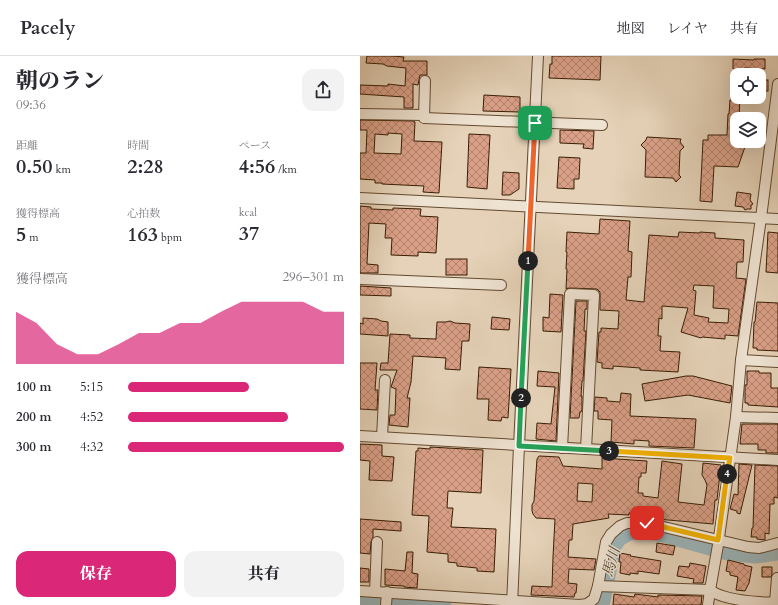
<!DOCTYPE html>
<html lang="ja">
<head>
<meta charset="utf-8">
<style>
  body { margin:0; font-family:Cardo,"Noto Serif JP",serif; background:#f2f2f3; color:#2b2b33; height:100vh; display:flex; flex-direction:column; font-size:15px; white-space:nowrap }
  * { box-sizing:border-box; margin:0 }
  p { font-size:13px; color:#7c7c81 }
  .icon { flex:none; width:22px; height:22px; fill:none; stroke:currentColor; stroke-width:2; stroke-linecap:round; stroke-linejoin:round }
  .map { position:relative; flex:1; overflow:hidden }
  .sheet { display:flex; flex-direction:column; background:#fff; width:360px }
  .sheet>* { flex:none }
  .controls { position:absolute; left:370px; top:12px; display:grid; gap:8px }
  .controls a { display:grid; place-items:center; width:36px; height:36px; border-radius:8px; background:#fff; box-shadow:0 4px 16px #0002; font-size:20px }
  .pin { position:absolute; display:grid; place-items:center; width:34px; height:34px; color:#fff; margin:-17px; border-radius:8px; box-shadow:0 2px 6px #0006 }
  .km { position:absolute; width:20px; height:20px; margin:-10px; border-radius:50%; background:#222; color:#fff; font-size:11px; line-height:20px; text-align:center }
  .round { display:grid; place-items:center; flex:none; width:42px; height:42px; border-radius:12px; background:#f2f2f3 }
  .summary { display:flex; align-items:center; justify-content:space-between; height:68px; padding:0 16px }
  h1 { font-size:22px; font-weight:800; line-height:30px }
  .stats { display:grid; grid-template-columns:repeat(3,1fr); gap:6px; height:68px; padding:4px 16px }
  .stats div { display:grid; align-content:center }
  .stats b { font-size:20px; font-weight:800 }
  .stats small { font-size:11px; font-weight:400 }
  .stats p { font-size:11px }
  .chart { height:112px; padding:8px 16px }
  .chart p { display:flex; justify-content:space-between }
  .chart svg { width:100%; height:72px; margin-top:4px; fill:#db2777; opacity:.7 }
  .primary-button { display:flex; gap:8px; margin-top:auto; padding:8px 16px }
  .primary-button a { flex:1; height:46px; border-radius:12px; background:#db2777; color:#fff; font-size:16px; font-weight:800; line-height:46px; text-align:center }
  .primary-button a+a { background:#f2f2f3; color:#2b2b33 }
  ul { padding:0 16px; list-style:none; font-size:13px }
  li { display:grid; grid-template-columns:64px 48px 1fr; align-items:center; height:30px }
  li i { height:10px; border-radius:5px; background:#db2777 }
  header { display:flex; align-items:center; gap:24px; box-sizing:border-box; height:56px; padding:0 20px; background:#fff; border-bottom:1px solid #e1e1e2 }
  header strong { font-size:19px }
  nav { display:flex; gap:22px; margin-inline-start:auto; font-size:14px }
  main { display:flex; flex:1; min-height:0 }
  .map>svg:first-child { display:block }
</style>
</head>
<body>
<header>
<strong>Pacely</strong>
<nav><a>地図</a><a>レイヤ</a><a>共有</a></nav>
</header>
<main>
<section class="sheet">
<div class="summary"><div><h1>朝のラン</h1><p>09:36</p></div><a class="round"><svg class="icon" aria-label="share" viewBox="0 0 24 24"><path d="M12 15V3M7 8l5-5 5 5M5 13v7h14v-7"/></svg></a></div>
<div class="stats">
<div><p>距離</p><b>0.50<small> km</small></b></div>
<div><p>時間</p><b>2:28</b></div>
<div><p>ペース</p><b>4:56<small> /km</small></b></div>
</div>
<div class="stats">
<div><p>獲得標高</p><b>5<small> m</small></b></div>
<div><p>心拍数</p><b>163<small> bpm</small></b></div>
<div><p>kcal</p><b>37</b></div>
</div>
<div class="chart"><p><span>獲得標高</span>296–301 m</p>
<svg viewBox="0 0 160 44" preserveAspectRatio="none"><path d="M0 44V12L10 19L20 32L30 38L40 38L50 32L60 25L70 25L80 19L90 19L100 12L110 6L120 6L130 6L140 6L150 12L160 12V44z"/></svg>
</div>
<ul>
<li><b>100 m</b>5:15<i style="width:56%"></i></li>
<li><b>200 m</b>4:52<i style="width:74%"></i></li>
<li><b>300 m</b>4:32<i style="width:100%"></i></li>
</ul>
<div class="primary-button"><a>保存</a><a>共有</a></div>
</section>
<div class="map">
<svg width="418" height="549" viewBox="0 0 418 549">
  <defs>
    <pattern id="building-cross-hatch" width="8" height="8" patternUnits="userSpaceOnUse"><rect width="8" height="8" fill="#daa088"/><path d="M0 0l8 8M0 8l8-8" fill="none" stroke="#b2826d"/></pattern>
  </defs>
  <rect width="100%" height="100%" fill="#e5d2b8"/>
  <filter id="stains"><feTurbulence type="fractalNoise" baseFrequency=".005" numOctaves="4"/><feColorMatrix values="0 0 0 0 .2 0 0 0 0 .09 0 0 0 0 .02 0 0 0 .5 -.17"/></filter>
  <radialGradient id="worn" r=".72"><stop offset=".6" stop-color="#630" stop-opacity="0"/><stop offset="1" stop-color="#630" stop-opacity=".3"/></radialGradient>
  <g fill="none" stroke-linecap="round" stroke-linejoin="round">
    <!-- river -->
    <g stroke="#9bb5ba" stroke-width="17">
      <path d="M0,544L83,549"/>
      <path d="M240,549L242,545L253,490L259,482L269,476L283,474L300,477L368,496L395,499L418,496"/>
    </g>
  </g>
  <!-- building -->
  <g fill="url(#building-cross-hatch)" stroke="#391d03" fill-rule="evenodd">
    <path d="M7,0H32L44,1L43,5H67V19H60L58,29L53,28V52H44V41L0,38V29L28,30V28L45,30L46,12L27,10L23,8L6,7Z"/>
    <path d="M192,0H241L240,24L189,22L190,8H192Z"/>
    <path d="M373,3L394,4V3H405V13L384,12V14L373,13Z"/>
    <rect x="399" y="24" width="9" height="11"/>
    <path d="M124,39L160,41V56L123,55Z"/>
    <path d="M371,41H380L379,63H377V85H387L378,111L354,110L352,146L340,145L343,84H348V79H367L368,58H369L370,44H371Z"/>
    <path d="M0,64L54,65V66H55L54,85L82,86L79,137L63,136L64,130L22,128V127H15V124L0,123V97H6L7,74H0ZM28,77L42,78L41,98L14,97L15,78L28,79Z"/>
    <path d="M200,74L234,75L233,93L223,92L224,88L200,87Z"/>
    <path d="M109,78L130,79L127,133L107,131Z"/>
    <path d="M287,81L321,83L320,86L324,91L320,95L319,119L321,121L316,126L313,122L285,121L286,94L281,89L286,84Z"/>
    <path d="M199,101L220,102L219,123H214V133L197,132Z"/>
    <path d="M143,116L159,117V133L150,139H142Z"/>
    <path d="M377,136L391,138L390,144L393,148L391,149V153H387L385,154L383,151L375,150Z"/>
    <path d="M0,150L11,151V153L33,154V152L61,153L60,160L78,161L76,197L58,196V200L31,199L32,182H25L26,168L9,167L7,208L18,209V217H0Z"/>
    <path d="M240,163L270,165L268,195L272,196L271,221H268L266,244L284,246L289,179L318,181L319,176L340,177V176L355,177V182L384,184L383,206H377L376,222L386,223L378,280L365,279V283L342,281L341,282L321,276L328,252L302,250V263L299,262L298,280H301L300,295L320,296L318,316L280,314V312L253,310V313L242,312V307L237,306L239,276H241V272L258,273L259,255L240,254V236L237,233L210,232L206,233L207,213H206L207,196H206L207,176L239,178ZM334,229L354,230L353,252L369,253L368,267L348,266L349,262L334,259L336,235L333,234Z"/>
    <path d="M408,176L418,177V217L406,216Z"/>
    <rect x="86" y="203" width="21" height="16"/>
    <path d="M0,230L31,232V240L0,239Z"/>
    <path d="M190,238L203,239L201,276L183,275V261L189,262Z"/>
    <path d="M216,245H227V253H225L224,275H226L223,325H222L221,340H222V354L221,356H220L219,362H210Z"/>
    <path d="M397,246L418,247V295L397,294V292H393L394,266H395Z"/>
    <path d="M132,261L150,263L149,274L131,273Z"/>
    <path d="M3,262L17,263L21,265L28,266V280L0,278V267L3,268Z"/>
    <path d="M90,265L95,267L110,268L109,285H102L100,314L85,313L86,302L53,300L51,326L47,342H50L48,371L29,369L30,359H35L36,333L31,331L37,314H20L21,307H28L30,278L50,279V282L76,283L77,266H86Z"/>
    <path d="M0,307H17L15,334H18L17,354L0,353Z"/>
    <path d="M119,311L151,313L148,362L142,361L141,365L128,364L129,343H117Z"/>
    <path d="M178,315L199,317L196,385L176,383L177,367L191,368L195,331L177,330Z"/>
    <path d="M387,315H399V317H411V332H418V351L388,349V347H385V329H387Z"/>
    <path d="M326,320H333L372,330L370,347L328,339L285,345L282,328Z"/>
    <path d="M261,337L271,338L270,360L336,363L334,392L289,390V385L274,384V388L251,386L252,364L238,363V355H234L235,341L247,342V345L260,346Z"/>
    <path d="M382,368H418V397H406V394H398V388H380Z"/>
    <path d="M0,388L22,389V400L34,401L32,425L9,424L10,405L0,404Z"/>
    <path d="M70,391L123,394L121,437L88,435L87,452H93L91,471L136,473L134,516L117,515V512L97,510V507L88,506V498L67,496L69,460L52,459L56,395H58V392L70,393Z"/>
    <path d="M179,400L199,401L203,410L242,413V402L287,405L286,417H281V421H279L278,437H283V440L298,442L302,405L322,408L318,446L344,449L347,429L345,424L342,419L343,407L361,409L357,444H355L353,468L297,463L288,461V458L269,457V459L248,458L249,462L213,468L212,484H209L208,501L236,503L234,514L209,513L208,527L217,528L216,537H215L214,541L171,539L172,530L192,531L193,501L195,463L176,462L173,458L172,455V449L174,445L177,403ZM218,427L233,428L232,446L217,445Z"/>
    <path d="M379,408L392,409L380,458L377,457V455L370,453L374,438L378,439Z"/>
    <path d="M395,409L418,410V442L414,441V448H410L409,478L405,477V484L397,483V481H391L392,472H393Z"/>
    <path d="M0,463L41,466V475L13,473V481L11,486L10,498L0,497Z"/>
    <path d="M297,487L315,490L313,499L296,496Z"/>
    <path d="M47,496H53L52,517L58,518L57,532L44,531V530L25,529V513L45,515Z"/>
    <path d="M260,497L271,499L270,500L301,505L299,518L278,515V518L270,517V519L260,517L261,506H259Z"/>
    <path d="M368,504L384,508V509L392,511L389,527L385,535L376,534L378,521L370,519V516L366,515Z"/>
    <path d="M330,507L346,510L343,527H333L334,523L317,520L319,510L329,511Z"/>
    <path d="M402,511H412V518L411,521H402Z"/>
    <path d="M0,512L9,513V526H0Z"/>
    <path d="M254,538L274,541L275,538L298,541V539L342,540L341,549H253Z"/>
  </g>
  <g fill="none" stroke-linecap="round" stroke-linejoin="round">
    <defs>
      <g id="minor">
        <path d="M65,25L64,62L242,69"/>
        <path d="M0,58L64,59"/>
        <path d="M0,142L418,163"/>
        <path d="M0,223L141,229"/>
        <path d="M381,304L418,306"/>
        <path d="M376,361L418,362"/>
        <path d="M0,380L418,404"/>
        <path d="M22,381L25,324"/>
        <path d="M202,392L210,238L234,239L226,393"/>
        <path d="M238,530L350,534C362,543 384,545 399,546C405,547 412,546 418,546"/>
        <path d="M0,535L220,549L227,548L234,543L238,530L246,486L251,478L260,470L267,467H287L388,491L399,492L418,487"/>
        <path d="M15,536L17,486"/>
        <path d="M415,546L417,522"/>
        <path d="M26,549L27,536"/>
        <path d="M152,549L159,390L178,0"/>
        <path d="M348,549L350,534L358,489L376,361L381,304L401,162L418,28"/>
      </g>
    </defs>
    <!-- minor casing -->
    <use href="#minor" stroke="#644a30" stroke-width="12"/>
    <!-- minor -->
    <use href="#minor" stroke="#eee2d1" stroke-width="10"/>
  </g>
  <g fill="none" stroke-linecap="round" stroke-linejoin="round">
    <defs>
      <path id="split-1" d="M168,205L175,67"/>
      <path id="split-2" d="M161,342L168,205"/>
      <path id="split-3" d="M161,342L159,390L249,395"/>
      <path id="split-4" d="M249,395L370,402L367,418"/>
      <path id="split-5" d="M287,467L358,484L367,418"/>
    </defs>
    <!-- split-1 casing -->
    <use href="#split-1" stroke="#fff" stroke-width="8"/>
    <!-- split-2 casing -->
    <use href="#split-2" stroke="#fff" stroke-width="8"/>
    <!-- split-3 casing -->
    <use href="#split-3" stroke="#fff" stroke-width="8"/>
    <!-- split-4 casing -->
    <use href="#split-4" stroke="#fff" stroke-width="8"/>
    <!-- split-5 casing -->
    <use href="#split-5" stroke="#fff" stroke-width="8"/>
    <!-- split-1 -->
    <use href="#split-1" stroke="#f0652b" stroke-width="5"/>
    <!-- split-2 -->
    <use href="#split-2" stroke="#22a559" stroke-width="5"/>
    <!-- split-3 -->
    <use href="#split-3" stroke="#22a559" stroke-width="5"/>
    <!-- split-4 -->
    <use href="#split-4" stroke="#f5b400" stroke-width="5"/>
    <!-- split-5 -->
    <use href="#split-5" stroke="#f5b400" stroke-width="5"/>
  </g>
  <g text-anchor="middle" stroke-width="3" stroke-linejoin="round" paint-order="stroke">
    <!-- water labels -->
    <g font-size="15" font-style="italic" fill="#564b3a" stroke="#eee2d1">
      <text transform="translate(251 506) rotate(-74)" y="5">馬川</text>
    </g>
  </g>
  <rect width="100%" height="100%" filter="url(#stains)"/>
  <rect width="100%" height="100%" fill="url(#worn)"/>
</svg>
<div class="controls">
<a><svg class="icon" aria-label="locate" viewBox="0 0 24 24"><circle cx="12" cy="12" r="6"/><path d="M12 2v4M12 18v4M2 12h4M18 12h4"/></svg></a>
<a><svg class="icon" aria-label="layers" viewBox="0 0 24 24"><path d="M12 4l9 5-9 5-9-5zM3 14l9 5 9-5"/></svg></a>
</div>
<div class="pin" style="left:175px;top:67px;background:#1e9e55"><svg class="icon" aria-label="arrive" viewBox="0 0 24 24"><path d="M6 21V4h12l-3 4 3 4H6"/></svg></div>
<div class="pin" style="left:287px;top:467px;background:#d93025"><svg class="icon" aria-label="check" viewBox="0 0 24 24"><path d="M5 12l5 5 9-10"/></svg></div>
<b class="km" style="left:168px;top:205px">1</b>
<b class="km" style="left:161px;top:342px">2</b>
<b class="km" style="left:249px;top:395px">3</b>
<b class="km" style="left:367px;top:418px">4</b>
</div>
</main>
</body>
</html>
